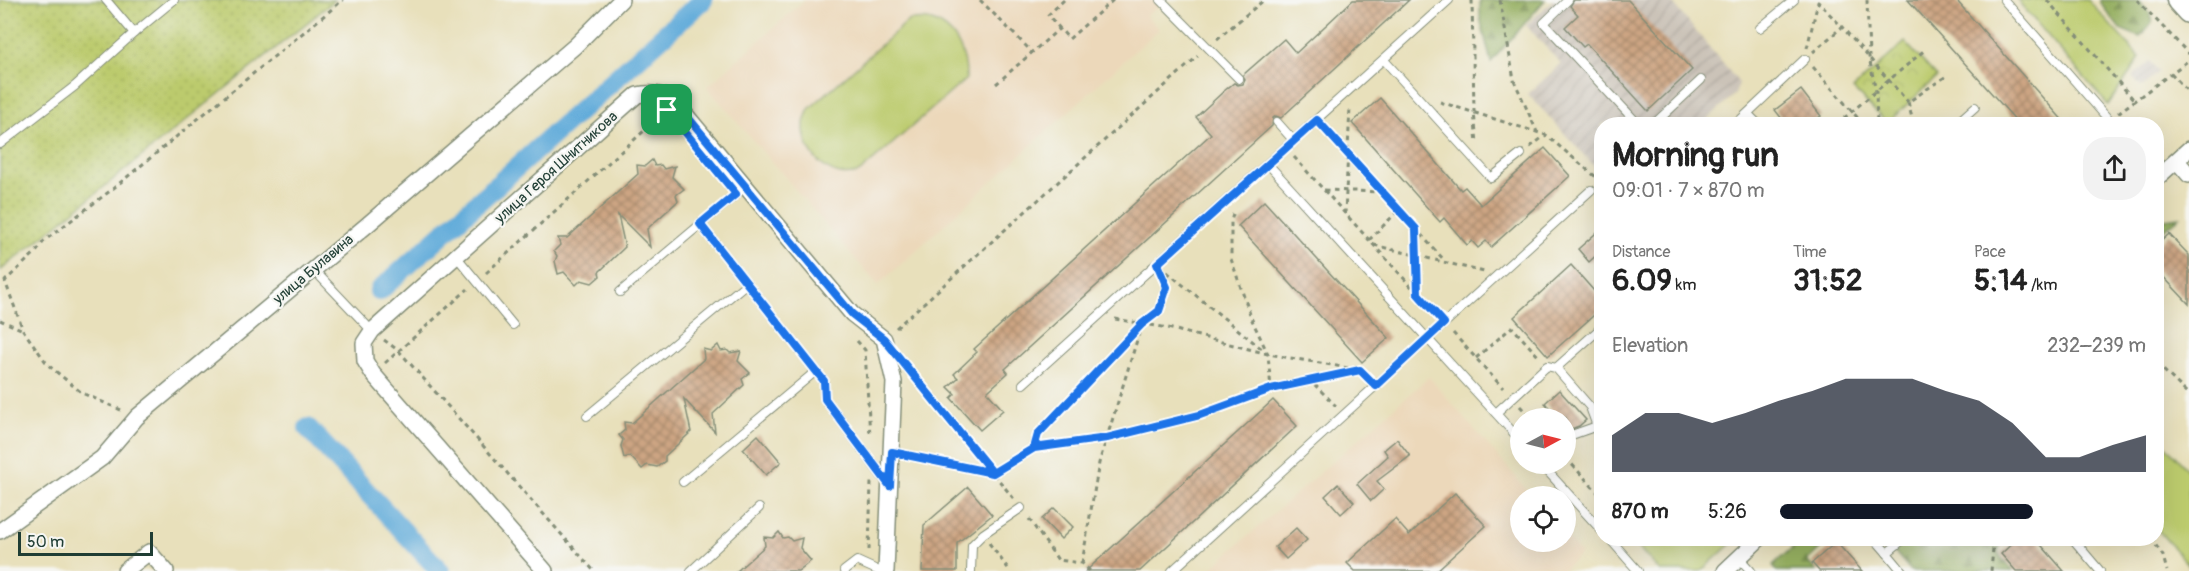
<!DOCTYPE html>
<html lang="en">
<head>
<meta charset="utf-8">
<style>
  body { margin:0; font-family:Pangolin,sans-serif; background:#f2f2f2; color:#222; height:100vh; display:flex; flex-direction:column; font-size:22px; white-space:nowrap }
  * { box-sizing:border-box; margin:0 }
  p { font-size:20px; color:#767676 }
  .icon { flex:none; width:33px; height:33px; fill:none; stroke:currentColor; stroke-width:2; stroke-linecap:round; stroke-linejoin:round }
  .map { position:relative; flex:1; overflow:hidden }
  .sheet { position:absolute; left:1594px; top:117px; width:570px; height:429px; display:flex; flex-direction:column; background:#fff; border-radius:24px; box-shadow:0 6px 24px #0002 }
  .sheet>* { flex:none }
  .needle { width:39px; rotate:83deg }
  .controls { position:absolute; left:1510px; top:408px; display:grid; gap:12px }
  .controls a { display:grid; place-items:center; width:66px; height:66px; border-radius:50%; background:#fff; box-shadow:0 6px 24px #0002; font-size:30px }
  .scale { position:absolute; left:18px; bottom:15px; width:135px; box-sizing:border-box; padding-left:6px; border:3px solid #1f3d34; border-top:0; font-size:16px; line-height:21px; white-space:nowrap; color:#1f3d34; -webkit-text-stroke:4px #f6f6f2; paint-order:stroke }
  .pin { position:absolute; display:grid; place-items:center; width:51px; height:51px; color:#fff; margin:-26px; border-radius:12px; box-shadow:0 3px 9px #0006 }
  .round { display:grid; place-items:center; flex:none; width:63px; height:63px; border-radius:24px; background:#f2f2f2 }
  .headline { display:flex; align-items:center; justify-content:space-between; height:102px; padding:0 18px }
  h1 { font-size:33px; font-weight:800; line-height:45px }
  .stats { display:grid; grid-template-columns:repeat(3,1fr); gap:9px; height:102px; padding:6px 18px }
  .stats div { display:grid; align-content:center }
  .stats b { font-size:30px; font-weight:800 }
  .stats small { font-size:16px; font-weight:400 }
  .stats p { font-size:16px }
  .chart { height:168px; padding:12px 18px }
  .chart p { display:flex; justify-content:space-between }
  .chart svg { width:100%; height:108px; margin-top:6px; fill:#111827; opacity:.7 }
  ul { padding:0 18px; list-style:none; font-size:20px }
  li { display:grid; grid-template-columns:96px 72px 1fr; align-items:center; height:45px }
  li i { height:15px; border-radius:8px; background:#111827 }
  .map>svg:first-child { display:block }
</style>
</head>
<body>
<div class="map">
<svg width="2189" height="571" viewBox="0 0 2189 571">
  <defs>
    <pattern id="industrial-furrows" width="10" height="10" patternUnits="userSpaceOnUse" patternTransform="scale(1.5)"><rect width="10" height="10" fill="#cbc3b8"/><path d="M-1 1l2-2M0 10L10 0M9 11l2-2" fill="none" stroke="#aea89f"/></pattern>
    <pattern id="forest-firs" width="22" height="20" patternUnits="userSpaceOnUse" patternTransform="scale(1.5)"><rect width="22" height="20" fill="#95af60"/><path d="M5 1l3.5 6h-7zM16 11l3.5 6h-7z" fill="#799050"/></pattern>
    <pattern id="park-crowns" width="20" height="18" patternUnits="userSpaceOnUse" patternTransform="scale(1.5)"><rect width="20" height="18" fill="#bccb6d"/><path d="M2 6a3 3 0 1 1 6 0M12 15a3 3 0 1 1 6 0" fill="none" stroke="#a1af5f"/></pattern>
    <pattern id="garden-dots" width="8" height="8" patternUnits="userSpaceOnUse" patternTransform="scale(1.5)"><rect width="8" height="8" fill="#bccb6d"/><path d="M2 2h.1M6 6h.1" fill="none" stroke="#a1af5f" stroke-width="1.8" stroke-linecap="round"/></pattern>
    <pattern id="building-cross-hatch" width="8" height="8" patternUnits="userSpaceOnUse" patternTransform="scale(1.5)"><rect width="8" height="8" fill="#cda583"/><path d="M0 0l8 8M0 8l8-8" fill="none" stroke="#a6886c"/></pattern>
  </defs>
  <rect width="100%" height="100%" fill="#f6f6f2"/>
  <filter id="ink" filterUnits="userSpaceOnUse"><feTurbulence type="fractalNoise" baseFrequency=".0167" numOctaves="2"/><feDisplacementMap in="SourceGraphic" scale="12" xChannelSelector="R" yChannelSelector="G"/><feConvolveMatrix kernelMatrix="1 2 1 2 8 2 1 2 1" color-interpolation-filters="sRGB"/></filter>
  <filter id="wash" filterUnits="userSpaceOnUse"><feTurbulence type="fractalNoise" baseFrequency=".008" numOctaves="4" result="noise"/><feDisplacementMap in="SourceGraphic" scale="24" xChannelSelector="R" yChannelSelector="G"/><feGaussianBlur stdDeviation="1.35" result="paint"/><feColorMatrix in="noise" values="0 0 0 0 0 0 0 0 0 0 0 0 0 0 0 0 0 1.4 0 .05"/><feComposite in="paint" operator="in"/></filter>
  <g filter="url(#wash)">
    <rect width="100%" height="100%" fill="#e8e0bb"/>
    <!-- built -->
    <g fill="#ecd8ba">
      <path d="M805,0H1166L1146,16L1159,29L878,285L707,87Z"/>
      <path d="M1429,377L1532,496H1521V542H1566V536L1581,554L1562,571H1208Z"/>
    </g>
    <!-- industrial -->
    <g fill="url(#industrial-furrows)">
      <path d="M1553,0H1670L1739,83L1735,94L1702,124H1602V169L1598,170L1528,94L1561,64L1526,25Z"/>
      <path d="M2150,61L2159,72L2142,87L2132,77Z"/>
    </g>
    <!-- grass -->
    <g fill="#bccb6d" stroke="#6e8450" stroke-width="1.5">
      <path d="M2017,0H2088L2140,58L2108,105Z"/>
      <path d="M909,20C915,20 922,19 928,20C955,26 967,54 966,79L860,172C832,183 804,156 804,127C803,122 807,114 809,109Z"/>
      <path d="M2162,441L2189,472V566L2157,529V445Z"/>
      <path d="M1647,539V538L1736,539L1701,571H1660L1638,547Z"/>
    </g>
    <!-- forest -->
    <g fill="url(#forest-firs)" stroke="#5a764a" stroke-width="1.5">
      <path d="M1480,0H1545L1491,62L1480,18Z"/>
      <path d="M2100,0H2139L2149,12L2152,22L2140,37L2120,29L2103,7Z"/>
      <path d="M2180,217L2157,235V220Z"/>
      <path d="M1802,539H1830L1807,561L1816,571H1777L1773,565Z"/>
      <path d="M1884,539H2001L1998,554L2013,571H1911Z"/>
    </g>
    <!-- park -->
    <path fill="url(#park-crowns)" stroke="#6e8450" stroke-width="1.5" d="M1905,42L1937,77L1887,123L1853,89Z"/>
    <!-- garden -->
    <path fill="url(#garden-dots)" stroke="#6e8450" stroke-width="1.5" d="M0,0H335L0,271Z"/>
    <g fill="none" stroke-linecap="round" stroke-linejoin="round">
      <!-- canal -->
      <g stroke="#62acda" stroke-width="20">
        <path d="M379,291L703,0"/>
        <path d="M308,428L440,571"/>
      </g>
    </g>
    <g id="blocks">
      <!-- building -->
      <g fill="url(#building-cross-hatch)">
        <path d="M1353,0H1409L1281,118L1276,116L1273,118L1272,126L1005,369L1008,373L987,392L1003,410L980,430L951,398L955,394L948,387L958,378L954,374L977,352L974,349L1211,134L1196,117L1224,91L1234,83L1238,85L1243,84L1245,80L1243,75L1284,39L1296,53Z"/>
        <path d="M1574,0H1628L1692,70L1648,111L1587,44L1583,47L1565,27L1578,15L1570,6Z"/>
        <path d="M1908,0H1956L2066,124H2019Z"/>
        <path d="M1801,90L1821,116L1810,124H1786L1775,110Z"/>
        <path d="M1380,98L1461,190L1465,187L1481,205L1545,148L1570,176L1491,247L1486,241L1478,248L1472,241L1467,245L1444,218L1440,222L1352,123Z"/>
        <path d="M652,160L655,166L661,165L664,169L675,166L672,177L684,189L676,195L678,201L647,229L650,247L618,215L625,247L599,272L600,276L592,283L581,280L576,285L564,272L558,274L555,261L557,256L554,251L560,245L558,238H567L638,174L637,165L645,166Z"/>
        <path d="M1264,201L1389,338L1362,362L1238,226Z"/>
        <path d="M1602,228V250L1589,262L1578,249Z"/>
        <path d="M2169,234L2189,255V304L2157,270V245Z"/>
        <path d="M1571,265L1602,300V308L1548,356L1514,317Z"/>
        <path d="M718,345L721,351L727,350L730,353L741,351L738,361L750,373L742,379L744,385L713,414L715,432L684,399L691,432L665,456V461L657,467L647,465L642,469L630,456L624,458L621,446L623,440L619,435L625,430L624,422L632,423L704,359L703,349L711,351Z"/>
        <path d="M1559,390L1586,420L1579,426L1569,430L1566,427V418H1559L1545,403Z"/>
        <path d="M1273,400L1297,426L1140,571H1086Z"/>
        <path d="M758,435L781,462L766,475L743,449Z"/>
        <path d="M1397,439L1410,456L1377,481L1384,489L1371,501L1357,484L1388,456L1384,450Z"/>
        <path d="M1338,484L1354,502L1341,514L1325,496Z"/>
        <path d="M968,487L992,515L957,543V571H922L924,525Z"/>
        <path d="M1455,493L1486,526L1436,571H1355L1347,563L1395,519L1409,535Z"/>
        <path d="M1054,508L1073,527L1061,539L1042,519Z"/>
        <path d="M1296,528L1307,540L1286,559L1275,547Z"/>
        <path d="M779,532L783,538L788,537L792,541L802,538L800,548L811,561L798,571H737L765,546L764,537L773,538Z"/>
        <path d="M2018,538H2035L2064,571H2016L2001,554Z"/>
        <path d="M1836,542L1862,571H1819L1812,563Z"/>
      </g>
    </g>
  </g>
  <g filter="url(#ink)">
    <use href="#blocks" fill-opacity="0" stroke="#848e78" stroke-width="1.5"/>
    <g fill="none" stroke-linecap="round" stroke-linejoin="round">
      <defs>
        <g id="service">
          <path d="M106,0L134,33"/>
          <path d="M1161,0L1239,79"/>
          <path d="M1568,0L1544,23L1638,124"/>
          <path d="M2004,0L2109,120L2104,124"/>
          <path d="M1760,28L1794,0"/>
          <path d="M1384,60L1491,178L1521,154"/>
          <path d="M1748,114L1758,124"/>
          <path d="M1277,122L1294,141"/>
          <path d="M1654,124L1701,80"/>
          <path d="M1736,124L1805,59"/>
          <path d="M1956,124L1975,107"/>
          <path d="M0,144L75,86L134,33L174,0"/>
          <path d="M1268,164L1521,441"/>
          <path d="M700,224L824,381L825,399L887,483"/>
          <path d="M456,256L513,325"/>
          <path d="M313,269L372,331"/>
          <path d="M620,292L746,186"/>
          <path d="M1556,368L1590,407L1597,426"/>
          <path d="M1023,384L1449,0"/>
          <path d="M1496,413L1547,366L1556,368L1602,327"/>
          <path d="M587,416L747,283"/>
          <path d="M1566,437L1597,426L1602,431"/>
          <path d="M1541,464L1602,531"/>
          <path d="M683,482L816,371"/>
          <path d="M1609,538L1638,571"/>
          <path d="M1874,538L1887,553L1905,538"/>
          <path d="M2072,538L2100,571"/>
          <path d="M1887,553L1902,571"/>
          <path d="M1739,558L1751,571"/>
          <path d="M691,571L759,508"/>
          <path d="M844,571L857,561L879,571"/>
          <path d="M971,571L972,545L983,534L1021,508"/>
          <path d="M1172,571L1591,190"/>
        </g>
        <g id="minor">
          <path d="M2177,161L2189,175"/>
          <path d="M2157,178L2189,149"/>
          <path d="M0,531L102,458L137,417L366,226L575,46L621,0"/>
          <path d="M125,571L149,552L166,571"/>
          <path d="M545,571L373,374L365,361L364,343L372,331L637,95C653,92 662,94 676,103L852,314L884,339L894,382L886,571"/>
          <path d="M1725,571L1760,538"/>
        </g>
        <path id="primary" d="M2179,0L2189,11"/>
      </defs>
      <!-- service casing -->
      <use href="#service" stroke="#848e78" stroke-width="10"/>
      <!-- minor casing -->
      <use href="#minor" stroke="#848e78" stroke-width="18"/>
      <!-- primary casing -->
      <use href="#primary" stroke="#848e78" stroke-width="27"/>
      <!-- path -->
      <g stroke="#848e78" stroke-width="3" stroke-dasharray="4.5 4.5" stroke-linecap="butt">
        <path d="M980,0L1032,52"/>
        <path d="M1064,0L1048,15L1069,39L1113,0"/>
        <path d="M1472,0L1474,112L1477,143"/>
        <path d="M1500,0L1514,80L1537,132"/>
        <path d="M1867,0L1869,57L1876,92L1877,124"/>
        <path d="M2047,0L2134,100"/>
        <path d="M2137,0L2189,54"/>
        <path d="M1217,39L1264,0"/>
        <path d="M1807,48L1818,2L1842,27"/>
        <path d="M1813,52L1842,27L1908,102"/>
        <path d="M1813,67L1863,124"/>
        <path d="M2171,73L2189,93"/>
        <path d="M996,84L1060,28"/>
        <path d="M1440,102L1546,135L1596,177"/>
        <path d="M2118,113L2189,60"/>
        <path d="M1837,124L1926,49"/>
        <path d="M1912,124L1913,122L1908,102L1948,75"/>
        <path d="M1324,128L1445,261"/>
        <path d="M1530,147L1546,135"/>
        <path d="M1294,157L1437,315"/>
        <path d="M1324,190L1382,192"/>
        <path d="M1345,214L1350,107"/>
        <path d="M1416,231L1418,294"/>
        <path d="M1369,240L1399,210"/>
        <path d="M1374,245L1484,272"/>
        <path d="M1167,272L1267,353"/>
        <path d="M486,273L664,113"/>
        <path d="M1115,319L1168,328L1268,354L1360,370L1367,377"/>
        <path d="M0,320L23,330"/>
        <path d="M896,328L1198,56"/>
        <path d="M1453,333L1503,388"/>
        <path d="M384,340L399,351L594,571"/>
        <path d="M857,341L865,350L870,436"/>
        <path d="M1476,358L1512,327L1539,357"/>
        <path d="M385,363L468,289"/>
        <path d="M2157,364L2189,395"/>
        <path d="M909,369L1014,499"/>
        <path d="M1312,382L1357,371"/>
        <path d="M1271,389L1312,382L1336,406"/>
        <path d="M1520,406L1531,418"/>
        <path d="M121,410L82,393L48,365L23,330L5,281L37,251L44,241L110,191L343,0"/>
        <path d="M1034,448L1038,434L1140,326"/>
        <path d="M908,455L993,473L1034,448L1107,438L1200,415L1271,389L1268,354L1252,320L1231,259V221L1234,211"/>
        <path d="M1566,458L1602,497"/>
        <path d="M1029,519L1058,560L1082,563L1090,571"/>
        <path d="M2151,538L2163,556L2167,571"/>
        <path d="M989,543L1010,571"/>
        <path d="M869,550L871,482"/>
        <path d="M1082,563L1099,463L1142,324L1159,311L1167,287L1162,275"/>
        <path d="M1991,571L1994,538"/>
      </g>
      <!-- service -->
      <use href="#service" stroke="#fff" stroke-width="8"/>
      <!-- minor -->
      <use href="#minor" stroke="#fff" stroke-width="15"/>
      <!-- primary -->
      <use href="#primary" stroke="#fff" stroke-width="24"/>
    </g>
  </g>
  <g fill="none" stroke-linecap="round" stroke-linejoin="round" filter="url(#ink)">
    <defs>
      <path id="route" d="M667,110L736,194L700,224L824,381L825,399L890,486L892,452L993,473L1034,448L1107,438L1200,415L1271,389L1360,370L1376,386L1444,323L1418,294L1416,229L1317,120L1157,264L1167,287L1159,311L1142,324L1038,434L1034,448L993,473L884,339L852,314L676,103L667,110"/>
    </defs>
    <!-- route casing -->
    <use href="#route" stroke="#fff" stroke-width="12"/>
    <!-- route -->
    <use href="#route" stroke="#1a73e8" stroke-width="8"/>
  </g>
  <g text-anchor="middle" stroke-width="4.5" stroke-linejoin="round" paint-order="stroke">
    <!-- street labels -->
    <g font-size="15" fill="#1f3d34" stroke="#f6f6f2">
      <text transform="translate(556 167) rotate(-42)" y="5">улица Героя Шнитникова</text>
      <text transform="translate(313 269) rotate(-40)" y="5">улица Булавина</text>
    </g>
  </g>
</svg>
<div class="controls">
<a><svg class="needle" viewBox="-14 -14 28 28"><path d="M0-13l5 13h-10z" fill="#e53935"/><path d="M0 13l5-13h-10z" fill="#767676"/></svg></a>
<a><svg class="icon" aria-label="locate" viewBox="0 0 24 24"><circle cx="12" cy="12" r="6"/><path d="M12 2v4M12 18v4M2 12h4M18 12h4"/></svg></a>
</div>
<div class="scale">50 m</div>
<div class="pin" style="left:667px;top:110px;background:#1e9e55"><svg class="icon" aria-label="arrive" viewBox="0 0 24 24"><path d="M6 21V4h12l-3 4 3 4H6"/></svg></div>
<section class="sheet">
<div class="headline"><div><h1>Morning run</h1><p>09:01 · 7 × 870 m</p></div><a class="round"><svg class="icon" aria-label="share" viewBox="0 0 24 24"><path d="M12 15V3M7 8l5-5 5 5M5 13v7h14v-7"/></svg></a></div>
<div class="stats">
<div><p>Distance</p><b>6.09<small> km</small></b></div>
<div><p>Time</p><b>31:52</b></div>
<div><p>Pace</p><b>5:14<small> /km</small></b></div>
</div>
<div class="chart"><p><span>Elevation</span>232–239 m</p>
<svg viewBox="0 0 160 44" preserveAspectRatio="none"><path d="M0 44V29L10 20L20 20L30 24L40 20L50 15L60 11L70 6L80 6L90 6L100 11L110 15L120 24L130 38L140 38L150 33L160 29V44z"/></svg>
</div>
<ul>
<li><b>870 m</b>5:26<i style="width:69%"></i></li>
</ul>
</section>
</div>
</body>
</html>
